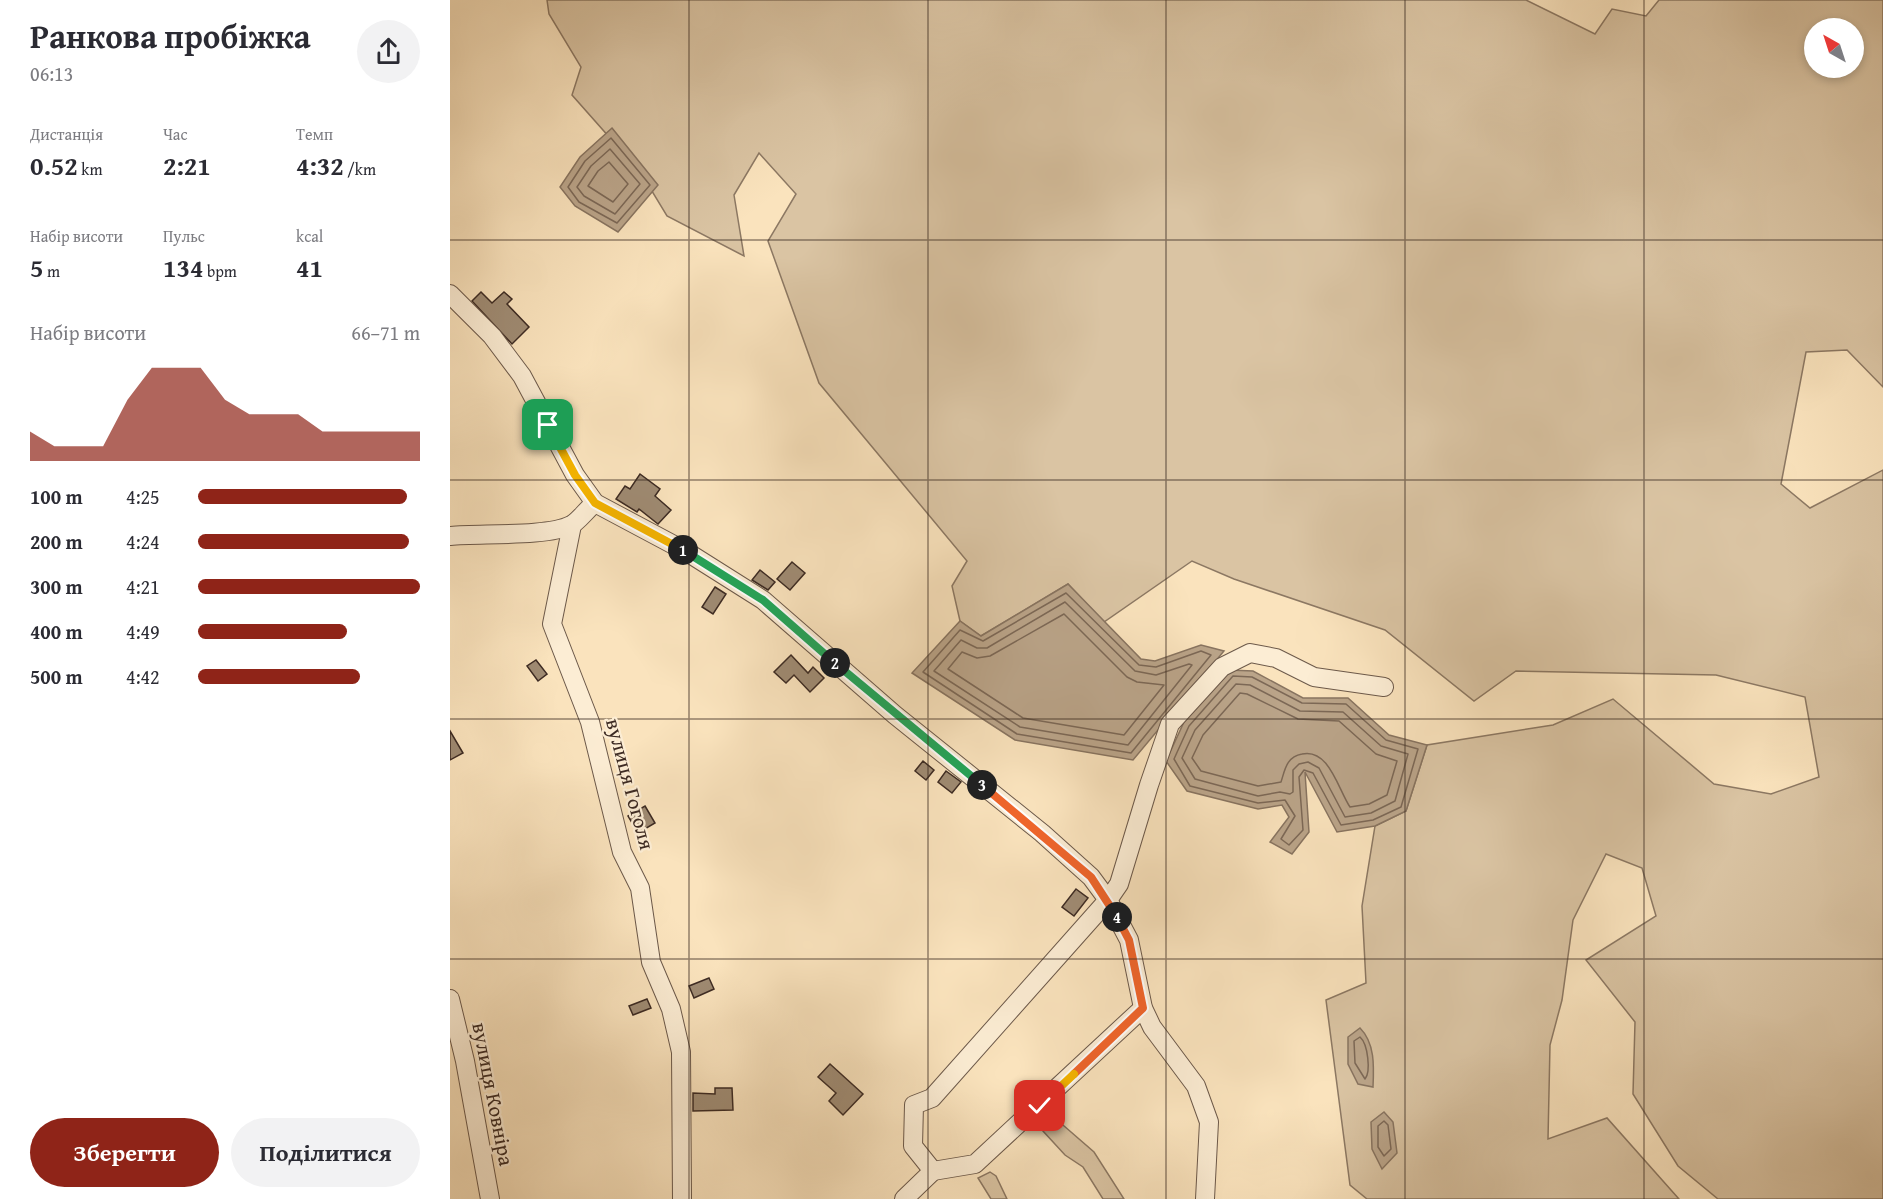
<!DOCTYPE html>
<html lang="uk">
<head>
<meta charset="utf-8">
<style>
  body { margin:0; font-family:"Gentium Book Plus",serif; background:#f2f2f3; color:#2b2b33; height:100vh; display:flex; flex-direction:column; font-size:22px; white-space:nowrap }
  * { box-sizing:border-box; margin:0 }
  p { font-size:20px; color:#7c7c81 }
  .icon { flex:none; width:33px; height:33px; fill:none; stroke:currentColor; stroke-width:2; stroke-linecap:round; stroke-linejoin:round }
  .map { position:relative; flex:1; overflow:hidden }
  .details { display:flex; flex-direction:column; background:#fff; width:450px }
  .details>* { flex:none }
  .needle { width:39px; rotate:321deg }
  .buttons { position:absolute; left:1354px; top:18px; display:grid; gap:12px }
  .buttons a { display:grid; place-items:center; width:60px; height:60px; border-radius:50%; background:#fff; box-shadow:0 3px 9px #0003; font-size:30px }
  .pin { position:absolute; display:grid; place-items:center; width:51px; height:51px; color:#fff; margin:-26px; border-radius:12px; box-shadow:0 3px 9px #0006 }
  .km { position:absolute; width:30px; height:30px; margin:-15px; border-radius:50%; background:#222; color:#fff; font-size:16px; line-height:30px; text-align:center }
  .round { display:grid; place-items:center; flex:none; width:63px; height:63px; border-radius:32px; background:#f2f2f3 }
  .overview { display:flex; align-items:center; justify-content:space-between; height:102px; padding:0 30px }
  h1 { font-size:33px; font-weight:700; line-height:45px }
  .figures { display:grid; grid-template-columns:repeat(3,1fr); gap:9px; height:102px; padding:6px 30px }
  .figures div { display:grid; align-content:center }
  .figures b { font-size:26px; font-weight:700 }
  .figures small { font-size:16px; font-weight:400 }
  .figures p { font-size:16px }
  .chart { height:168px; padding:12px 30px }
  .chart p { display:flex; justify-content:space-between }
  .chart svg { width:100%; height:108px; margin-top:6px; fill:#8f2418; opacity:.7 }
  .cta { display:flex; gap:12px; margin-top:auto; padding:12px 30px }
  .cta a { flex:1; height:69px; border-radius:36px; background:#8f2418; color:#fff; font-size:24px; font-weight:700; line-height:69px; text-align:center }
  .cta a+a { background:#f2f2f3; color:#2b2b33 }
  ul { padding:0 30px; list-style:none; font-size:20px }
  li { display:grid; grid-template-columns:96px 72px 1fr; align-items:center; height:45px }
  li i { height:15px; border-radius:8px; background:#8f2418 }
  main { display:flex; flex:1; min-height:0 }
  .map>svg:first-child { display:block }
</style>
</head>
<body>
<main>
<section class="details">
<div class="overview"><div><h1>Ранкова пробіжка</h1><p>06:13</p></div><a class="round"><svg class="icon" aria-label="share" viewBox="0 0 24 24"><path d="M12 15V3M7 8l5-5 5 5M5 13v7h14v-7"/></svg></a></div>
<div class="figures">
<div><p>Дистанція</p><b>0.52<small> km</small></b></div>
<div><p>Час</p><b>2:21</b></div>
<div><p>Темп</p><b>4:32<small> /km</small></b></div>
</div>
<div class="figures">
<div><p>Набір висоти</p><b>5<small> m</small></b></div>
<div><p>Пульс</p><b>134<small> bpm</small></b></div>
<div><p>kcal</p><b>41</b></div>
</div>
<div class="chart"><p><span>Набір висоти</span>66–71 m</p>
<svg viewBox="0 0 160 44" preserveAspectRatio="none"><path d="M0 44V32L10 38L20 38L30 38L40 19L50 6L60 6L70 6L80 19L90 25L100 25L110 25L120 32L130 32L140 32L150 32L160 32V44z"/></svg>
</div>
<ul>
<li><b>100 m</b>4:25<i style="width:94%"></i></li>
<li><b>200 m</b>4:24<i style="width:95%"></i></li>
<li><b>300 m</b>4:21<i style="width:100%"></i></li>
<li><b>400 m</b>4:49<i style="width:67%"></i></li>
<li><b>500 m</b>4:42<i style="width:73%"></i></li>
</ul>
<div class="cta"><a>Зберегти</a><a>Поділитися</a></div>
</section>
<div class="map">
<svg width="1433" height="1199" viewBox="0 0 1433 1199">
  <rect width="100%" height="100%" fill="#fae3bd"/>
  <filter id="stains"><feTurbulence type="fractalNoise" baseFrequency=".00333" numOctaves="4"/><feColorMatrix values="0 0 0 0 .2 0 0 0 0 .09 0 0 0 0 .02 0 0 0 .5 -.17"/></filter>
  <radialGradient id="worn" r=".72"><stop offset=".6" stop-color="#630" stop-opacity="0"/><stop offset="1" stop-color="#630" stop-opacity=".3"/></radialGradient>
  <!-- green -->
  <g fill="#dac4a3" stroke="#8c7863" stroke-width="1.5" fill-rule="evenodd">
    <path d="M97,0H1076L1145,34L1162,9L1196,16L1209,0H1433V387L1397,350L1356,352L1331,484L1360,508L1433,470V1199H1268L1228,1166L1183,1094L1185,1022L1136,960L1206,916L1192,868L1156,854L1123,920L1112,1000L1100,1045L1098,1139L1157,1118L1229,1199H917L900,1185L876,1000L916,983L912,906L925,826L956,811L977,745L1103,725L1163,699L1264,784L1321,794L1369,777L1355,697L1266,675L1066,671L1024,701L935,630L784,579L742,561L654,622L618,584L531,636L510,621L502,586L517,561L369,383L318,241L346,194L309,153L284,195L294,256L217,216L191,173L122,95L131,67L99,14ZM1365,28H1404V68H1365Z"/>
    <path d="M606,1119L644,1152L674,1199H653L633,1167L615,1155L593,1131L597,1121Z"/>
    <path d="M540,1172L546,1176L557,1199H541L528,1178Z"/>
  </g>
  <!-- water -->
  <g fill="#baa489" stroke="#887460" stroke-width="1.5">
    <path d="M162,128L208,185L168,232L125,206L110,187L130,157Z"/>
    <path d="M618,584L691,659L705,661L751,645L774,651L683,760L565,740L462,673L510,621L531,636Z"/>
    <path d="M779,670L803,671L853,698H898L939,735L977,745L956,811L925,826L887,832L855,772L859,832L842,854L820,842L839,817L832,805L808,809L737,791L716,761L734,722Z"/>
    <path d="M910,1028C925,1043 924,1066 923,1087L908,1084L898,1064V1037Z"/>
    <path d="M934,1112L943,1122L947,1153L932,1169L922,1149L921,1122Z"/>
  </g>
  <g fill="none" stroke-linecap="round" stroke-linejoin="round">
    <!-- shore -->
    <g stroke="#7c6856" stroke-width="1.5">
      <path d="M161,138L200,185L167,223L129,202L118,187L135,161Z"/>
      <path d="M160,149L190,184L165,214L134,196L127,187L141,166Z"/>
      <path d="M159,162L178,184L163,202L138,186L148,171Z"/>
      <path d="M616,593L689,665L706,667L751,651L761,655L681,753L567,734L473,672L510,630L533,641Z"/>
      <path d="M615,602L685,671L706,675L739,664L742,665L678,745L570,727L484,671L511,640L527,648H537Z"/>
      <path d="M614,614L677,677L687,682L714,685L674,735L573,718L498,669L512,652L527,658L540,656Z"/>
      <path d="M783,676L802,677L852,703L896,704L936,740L968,749L951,807L923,820L891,825L863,773L854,770L849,777L853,830L839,845L831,839L845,816L835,800L808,803L740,786L724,759L739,726Z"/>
      <path d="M786,684L800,685L850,711L893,712L931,746L958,754L945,801L921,813L895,817L869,768L858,762L849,764L843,770V792L840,794L830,792L808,796L745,779L732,758L745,730Z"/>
      <path d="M790,693L797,694L848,719L889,721L926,754L947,761L937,795L919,804L900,807C888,789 879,748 852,754C836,757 835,770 831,782L808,786L751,771L742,758L753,735Z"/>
      <path d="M910,1037C918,1044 921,1072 915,1079L905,1063L904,1041Z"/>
      <path d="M934,1121L938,1125L941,1149L934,1156L928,1147V1126Z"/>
    </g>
  </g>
  <!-- building -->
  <g fill="#9f8b73" stroke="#3d2b23" stroke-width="1.5">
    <path d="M31,292L42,303L54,292L62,299L57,304L79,327L62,344L22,301Z"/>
    <path d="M190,474L210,489L205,496L221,510L208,524L189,509L187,512L166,499L175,486L180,489Z"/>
    <path d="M342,562L355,573L340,590L327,579Z"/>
    <path d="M310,570L325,582L318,590L302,580Z"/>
    <path d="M265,587L276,594L263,614L252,607Z"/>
    <path d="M341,655L358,673L363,667L374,678L360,692L344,675L336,683L324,672Z"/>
    <path d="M86,660L97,674L88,681L77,666Z"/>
    <path d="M0,731L13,753L0,760Z"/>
    <path d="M473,761L484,770L476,780L465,771Z"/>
    <path d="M496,771L511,782L502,793L488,782Z"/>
    <path d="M195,806L205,823L188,833L178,816Z"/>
    <path d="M626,889L638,898L624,916L612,907Z"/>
    <path d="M259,978L264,989L244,998L239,986Z"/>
    <path d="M197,999L201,1008L183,1015L179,1006Z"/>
    <path d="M380,1064L413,1094L393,1115L379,1101L386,1093L368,1077Z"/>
    <path d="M265,1088H282L283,1110L243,1111V1093L265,1094Z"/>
  </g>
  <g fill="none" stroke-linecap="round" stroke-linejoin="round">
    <defs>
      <g id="minor">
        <path d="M0,294L42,336L72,376L125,475L145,503L237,552L313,600L445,715L592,833L641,877L658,900L679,940L693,1008L702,1027L746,1086L759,1122L755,1199"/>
        <path d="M122,525L102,624L140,722L172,852L190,888L201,962L221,1009L231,1052L232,1199"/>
        <path d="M0,536C29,533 98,537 121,525C128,522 137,509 145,503"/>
        <path d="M0,999L15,1061L40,1199"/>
        <path d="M483,1171L463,1146L464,1105L482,1098L658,900L669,884L699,785L720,724L772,667L800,653L826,658L864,677L934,687"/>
        <path d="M483,1171L525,1164L693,1008"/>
        <path d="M454,1199L483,1171"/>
      </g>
    </defs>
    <!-- minor casing -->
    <use href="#minor" stroke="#6c594a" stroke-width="20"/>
    <!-- minor -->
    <use href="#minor" stroke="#fcedd4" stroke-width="18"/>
  </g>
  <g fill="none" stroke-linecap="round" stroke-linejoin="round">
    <defs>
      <path id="split-1" d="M98,425L125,475L145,503L233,550"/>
      <path id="split-2" d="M233,550L313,600L385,663"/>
      <path id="split-3" d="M385,663L532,785"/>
      <path id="split-4" d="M532,785L641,877L667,917"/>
      <path id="split-5" d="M624,1074L693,1008L679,940L667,917"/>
      <path id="split-6" d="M590,1106L624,1074"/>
    </defs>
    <!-- split-1 casing -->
    <use href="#split-1" stroke="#fff" stroke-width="12"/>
    <!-- split-2 casing -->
    <use href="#split-2" stroke="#fff" stroke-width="12"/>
    <!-- split-3 casing -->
    <use href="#split-3" stroke="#fff" stroke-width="12"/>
    <!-- split-4 casing -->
    <use href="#split-4" stroke="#fff" stroke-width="12"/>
    <!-- split-5 casing -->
    <use href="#split-5" stroke="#fff" stroke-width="12"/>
    <!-- split-6 casing -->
    <use href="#split-6" stroke="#fff" stroke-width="12"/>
    <!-- split-1 -->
    <use href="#split-1" stroke="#f5b400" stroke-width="8"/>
    <!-- split-2 -->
    <use href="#split-2" stroke="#22a559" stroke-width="8"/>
    <!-- split-3 -->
    <use href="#split-3" stroke="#22a559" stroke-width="8"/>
    <!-- split-4 -->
    <use href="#split-4" stroke="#f0652b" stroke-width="8"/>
    <!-- split-5 -->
    <use href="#split-5" stroke="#f0652b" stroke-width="8"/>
    <!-- split-6 -->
    <use href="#split-6" stroke="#f5b400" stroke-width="8"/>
  </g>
  <!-- grid -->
  <path fill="none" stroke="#3d2b23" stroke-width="1.5" stroke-opacity="0.55" d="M239,0V1199M478,0V1199M716,0V1199M955,0V1199M1194,0V1199M0,240H1433M0,480H1433M0,719H1433M0,959H1433"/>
  <g text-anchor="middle" stroke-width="4.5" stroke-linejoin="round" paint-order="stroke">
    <!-- street labels -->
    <g font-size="21" fill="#3d2b23" stroke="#fcedd4">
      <text transform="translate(180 784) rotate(75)" y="7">вулиця Гоголя</text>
      <text transform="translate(43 1094) rotate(79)" y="7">вулиця Ковніра</text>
    </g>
  </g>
  <rect width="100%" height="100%" filter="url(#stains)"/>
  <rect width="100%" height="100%" fill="url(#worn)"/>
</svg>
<div class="buttons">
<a><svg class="needle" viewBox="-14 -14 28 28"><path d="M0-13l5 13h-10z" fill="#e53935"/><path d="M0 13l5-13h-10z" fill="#7c7c81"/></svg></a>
</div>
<div class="pin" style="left:98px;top:425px;background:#1e9e55"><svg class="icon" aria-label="arrive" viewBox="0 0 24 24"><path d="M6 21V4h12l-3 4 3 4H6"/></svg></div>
<div class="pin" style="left:590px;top:1106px;background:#d93025"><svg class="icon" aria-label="check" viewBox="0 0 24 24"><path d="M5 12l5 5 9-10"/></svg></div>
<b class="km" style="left:233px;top:550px">1</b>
<b class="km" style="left:385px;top:663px">2</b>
<b class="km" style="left:532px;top:785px">3</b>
<b class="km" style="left:667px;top:917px">4</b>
</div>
</main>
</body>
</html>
